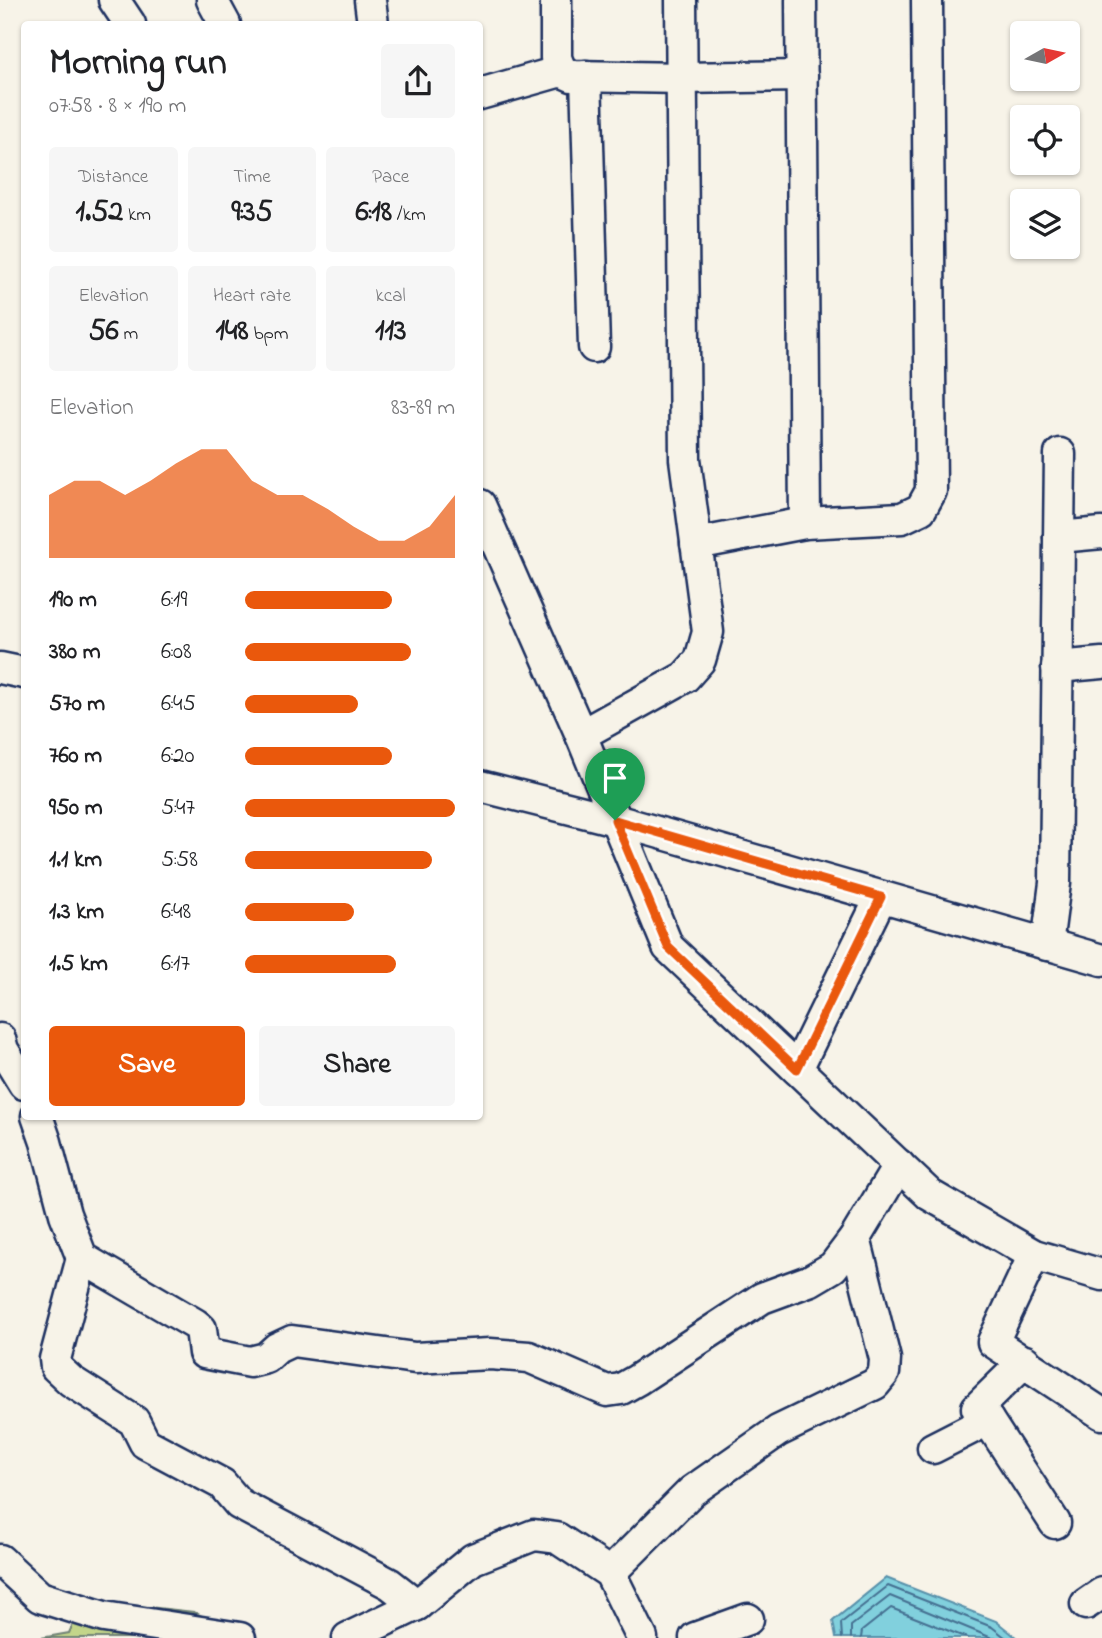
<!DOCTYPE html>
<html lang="en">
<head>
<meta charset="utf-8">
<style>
  body { margin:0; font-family:"Indie Flower",sans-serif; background:#f6f6f6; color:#202124; height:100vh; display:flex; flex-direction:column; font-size:26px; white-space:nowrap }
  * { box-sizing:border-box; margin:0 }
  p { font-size:23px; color:#757577 }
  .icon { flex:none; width:38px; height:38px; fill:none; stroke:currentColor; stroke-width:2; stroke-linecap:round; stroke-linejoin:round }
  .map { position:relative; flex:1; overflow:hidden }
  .drawer { position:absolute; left:21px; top:21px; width:462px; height:1099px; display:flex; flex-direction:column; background:#fff; border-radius:7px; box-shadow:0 2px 5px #0004 }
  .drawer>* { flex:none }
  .needle { width:46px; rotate:81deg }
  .fabs { position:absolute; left:1010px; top:21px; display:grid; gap:14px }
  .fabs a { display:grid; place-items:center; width:70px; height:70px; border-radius:7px; background:#fff; box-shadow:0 2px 5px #0004; font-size:35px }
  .pin { position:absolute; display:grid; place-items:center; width:60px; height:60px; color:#fff; margin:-72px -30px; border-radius:50% 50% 50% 0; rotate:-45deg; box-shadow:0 0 7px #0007 }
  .pin .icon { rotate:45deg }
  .round { display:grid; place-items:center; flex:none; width:74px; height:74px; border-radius:7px; background:#f6f6f6 }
  .headline { display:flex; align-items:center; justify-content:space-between; height:119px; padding:0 28px }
  h1 { font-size:38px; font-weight:700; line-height:52px }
  .figures { display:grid; grid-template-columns:repeat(3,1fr); gap:10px; height:119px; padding:7px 28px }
  .figures div { display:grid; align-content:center; border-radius:7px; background:#f6f6f6; text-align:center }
  .figures b { font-size:30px; font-weight:700 }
  .figures small { font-size:19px; font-weight:400 }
  .figures p { font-size:19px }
  .chart { height:196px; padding:14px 28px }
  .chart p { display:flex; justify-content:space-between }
  .chart svg { width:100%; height:126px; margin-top:7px; fill:#ea580c; opacity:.7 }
  .button { display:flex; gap:14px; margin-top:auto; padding:14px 28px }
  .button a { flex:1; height:80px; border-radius:7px; background:#ea580c; color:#fff; font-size:28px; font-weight:700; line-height:80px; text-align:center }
  .button a+a { background:#f6f6f6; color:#202124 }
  ul { padding:0 28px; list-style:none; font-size:23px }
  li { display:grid; grid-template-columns:112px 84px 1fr; align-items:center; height:52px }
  li i { height:18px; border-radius:9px; background:#ea580c }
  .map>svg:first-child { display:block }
</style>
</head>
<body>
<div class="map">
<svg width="1102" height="1638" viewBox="0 0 1102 1638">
  <rect width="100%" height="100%" fill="#f7f3e8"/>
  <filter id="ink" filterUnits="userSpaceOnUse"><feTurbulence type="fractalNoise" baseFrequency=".0143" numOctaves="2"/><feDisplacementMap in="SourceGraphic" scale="14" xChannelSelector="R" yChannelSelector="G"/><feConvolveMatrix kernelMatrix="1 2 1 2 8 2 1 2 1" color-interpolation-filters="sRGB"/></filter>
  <g filter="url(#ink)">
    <!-- green -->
    <path fill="#c3d58a" stroke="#6f8274" stroke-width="2" d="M84,1600L194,1612L245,1638H41L69,1633Z"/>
    <!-- water -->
    <path fill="#81d0dd" stroke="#5890aa" stroke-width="2" d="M886,1578L996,1621L1017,1638H836L833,1621Z"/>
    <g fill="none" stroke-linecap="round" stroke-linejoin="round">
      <!-- shore -->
      <g stroke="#446f91" stroke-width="2">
        <path d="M842,1638L841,1623L888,1586L992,1627L1006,1638"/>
        <path d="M851,1638V1626L890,1596L992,1638"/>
        <path d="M861,1638L862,1631L891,1608L967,1638"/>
      </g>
      <defs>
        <g id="minor">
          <path d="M114,0L130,24"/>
          <path d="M212,0L225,24"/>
          <path d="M370,0L373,24"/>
          <path d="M556,0V58L561,71"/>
          <path d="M801,0L805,523"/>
          <path d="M586,76L594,347"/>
          <path d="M480,94L561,71L572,76L682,78L802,76"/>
          <path d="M480,505L581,735L668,947L930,1195L1034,1255L1102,1275"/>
          <path d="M1059,537L1102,533"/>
          <path d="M696,544L805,523L902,518L921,509L931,491L927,0"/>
          <path d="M1057,667L1102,663"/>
          <path d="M0,668L24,673"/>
          <path d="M581,735L685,677L700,660L708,632L685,459L681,0"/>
          <path d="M480,786L615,820L1102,960"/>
          <path d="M1047,945L1055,883L1060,454"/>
          <path d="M0,1039L3,1050L24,1084"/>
          <path d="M797,1069L881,897"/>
          <path d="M37,1116L46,1142L65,1214L82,1258L195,1324L201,1329L204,1353L250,1362L266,1358L277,1348L292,1341L415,1358L490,1354L529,1357L607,1391L621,1389L637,1380L762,1298L811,1280L833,1267L855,1238L899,1165"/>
          <path d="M1034,1255L993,1342L1102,1414"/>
          <path d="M82,1258L55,1359L56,1367L71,1381L134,1421L145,1443L222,1484L239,1504L390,1584L417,1605"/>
          <path d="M1025,1361L977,1408L988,1420L1055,1523"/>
          <path d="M933,1448L988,1420"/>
          <path d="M0,1560L40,1597L104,1617L240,1638"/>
          <path d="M610,1573L692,1491L778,1431L875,1384L884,1373L885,1359L855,1238"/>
          <path d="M1086,1604L1102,1593"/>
          <path d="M348,1638L417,1605L473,1559L534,1535L557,1538L610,1573L642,1638"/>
          <path d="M695,1638L748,1619"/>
        </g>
      </defs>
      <!-- minor casing -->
      <use href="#minor" stroke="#1b2f5e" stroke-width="35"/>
      <!-- minor -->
      <use href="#minor" stroke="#f7f3e8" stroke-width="30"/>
    </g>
  </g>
  <g fill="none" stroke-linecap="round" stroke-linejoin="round" filter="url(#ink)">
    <defs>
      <path id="route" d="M615,820L881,897L797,1069L668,947Z"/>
    </defs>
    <!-- route casing -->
    <use href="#route" stroke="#fff" stroke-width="14"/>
    <!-- route -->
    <use href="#route" stroke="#ea580c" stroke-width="9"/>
  </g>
</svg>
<div class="fabs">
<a><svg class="needle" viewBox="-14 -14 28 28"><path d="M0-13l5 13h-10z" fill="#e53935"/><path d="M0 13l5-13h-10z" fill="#757577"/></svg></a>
<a><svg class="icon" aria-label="locate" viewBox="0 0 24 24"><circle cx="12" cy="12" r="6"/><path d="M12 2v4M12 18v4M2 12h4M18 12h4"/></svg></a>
<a><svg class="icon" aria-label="layers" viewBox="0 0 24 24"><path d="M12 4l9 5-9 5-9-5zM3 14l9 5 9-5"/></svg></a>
</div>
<div class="pin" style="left:615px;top:820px;background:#1e9e55"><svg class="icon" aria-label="arrive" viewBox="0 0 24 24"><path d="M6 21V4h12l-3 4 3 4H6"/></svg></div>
<section class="drawer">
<div class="headline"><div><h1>Morning run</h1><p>07:58 · 8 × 190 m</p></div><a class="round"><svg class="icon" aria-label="share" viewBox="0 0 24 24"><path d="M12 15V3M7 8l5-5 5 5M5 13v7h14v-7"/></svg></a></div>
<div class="figures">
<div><p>Distance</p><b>1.52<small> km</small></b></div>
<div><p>Time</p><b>9:35</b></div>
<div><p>Pace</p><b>6:18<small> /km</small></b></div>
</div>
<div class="figures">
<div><p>Elevation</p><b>56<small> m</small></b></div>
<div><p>Heart rate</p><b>148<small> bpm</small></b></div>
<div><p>kcal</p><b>113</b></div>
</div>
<div class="chart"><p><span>Elevation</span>83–89 m</p>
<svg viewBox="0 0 160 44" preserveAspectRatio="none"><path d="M0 44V22L10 17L20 17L30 22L40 17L50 11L60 6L70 6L80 17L90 22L100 22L110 27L120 33L130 38L140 38L150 33L160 22V44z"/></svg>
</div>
<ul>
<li><b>190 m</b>6:19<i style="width:70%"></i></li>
<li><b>380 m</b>6:08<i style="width:79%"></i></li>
<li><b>570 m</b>6:45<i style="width:54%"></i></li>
<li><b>760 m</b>6:20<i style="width:70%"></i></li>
<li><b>950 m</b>5:47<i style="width:100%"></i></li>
<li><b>1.1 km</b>5:58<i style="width:89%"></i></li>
<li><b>1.3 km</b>6:48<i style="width:52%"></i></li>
<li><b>1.5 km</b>6:17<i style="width:72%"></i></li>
</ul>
<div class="button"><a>Save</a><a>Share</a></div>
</section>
</div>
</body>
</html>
